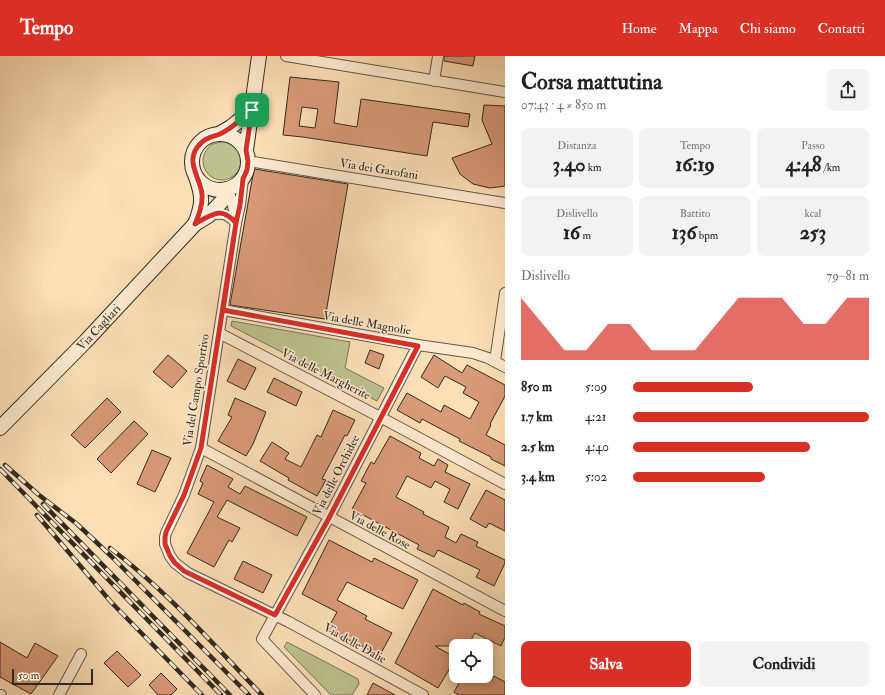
<!DOCTYPE html>
<html lang="it">
<head>
<meta charset="utf-8">
<style>
  body { margin:0; font-family:"IM FELL Double Pica",serif; background:#f2f2f2; color:#202124; height:100vh; display:flex; flex-direction:column; font-size:15px; white-space:nowrap }
  * { box-sizing:border-box; margin:0 }
  p { font-size:13px; color:#757577 }
  .icon { flex:none; width:22px; height:22px; fill:none; stroke:currentColor; stroke-width:2; stroke-linecap:round; stroke-linejoin:round }
  .map { position:relative; flex:1; overflow:hidden }
  .details { display:flex; flex-direction:column; background:#fff; width:380px }
  .details>* { flex:none }
  .fabs { position:absolute; left:449px; top:583px; display:grid; gap:8px }
  .fabs a { display:grid; place-items:center; width:44px; height:44px; border-radius:8px; background:#fff; box-shadow:0 2px 10px #0003; font-size:20px }
  .scale { position:absolute; left:12px; bottom:10px; width:81px; box-sizing:border-box; padding-left:4px; border:2px solid #322a21; border-top:0; font-size:11px; line-height:14px; white-space:nowrap; color:#322a21; -webkit-text-stroke:3px #fdead0; paint-order:stroke }
  .pin { position:absolute; display:grid; place-items:center; width:34px; height:34px; color:#fff; margin:-17px; border-radius:8px; box-shadow:0 2px 6px #0006 }
  .round { display:grid; place-items:center; flex:none; width:42px; height:42px; border-radius:8px; background:#f2f2f2 }
  .head { display:flex; align-items:center; justify-content:space-between; height:68px; padding:0 16px }
  h1 { font-size:22px; font-weight:700; line-height:30px }
  .stats { display:grid; grid-template-columns:repeat(3,1fr); gap:6px; height:68px; padding:4px 16px }
  .stats div { display:grid; align-content:center; border-radius:8px; background:#f2f2f2; text-align:center }
  .stats b { font-size:20px; font-weight:700 }
  .stats small { font-size:11px; font-weight:400 }
  .stats p { font-size:11px }
  .chart { height:112px; padding:8px 16px }
  .chart p { display:flex; justify-content:space-between }
  .chart svg { width:100%; height:72px; margin-top:4px; fill:#d93025; opacity:.7 }
  .action { display:flex; gap:8px; margin-top:auto; padding:8px 16px }
  .action a { flex:1; height:46px; border-radius:8px; background:#d93025; color:#fff; font-size:16px; font-weight:700; line-height:46px; text-align:center }
  .action a+a { background:#f2f2f2; color:#202124 }
  ul { padding:0 16px; list-style:none; font-size:13px }
  li { display:grid; grid-template-columns:64px 48px 1fr; align-items:center; height:30px }
  li i { height:10px; border-radius:5px; background:#d93025 }
  header { display:flex; align-items:center; gap:24px; box-sizing:border-box; height:56px; padding:0 20px; background:#d93025; color:#fff }
  header strong { font-size:19px }
  nav { display:flex; gap:22px; margin-inline-start:auto; font-size:14px }
  main { display:flex; flex:1; min-height:0 }
  .map>svg:first-child { display:block }
</style>
</head>
<body>
<header>
<strong>Tempo</strong>
<nav><a>Home</a><a>Mappa</a><a>Chi siamo</a><a>Contatti</a></nav>
</header>
<main>
<div class="map">
<svg width="505" height="639" viewBox="0 0 505 639">
  <rect width="100%" height="100%" fill="#fcdfb6"/>
  <filter id="stains"><feTurbulence type="fractalNoise" baseFrequency=".005" numOctaves="4"/><feColorMatrix values="0 0 0 0 .2 0 0 0 0 .09 0 0 0 0 .02 0 0 0 .5 -.17"/></filter>
  <radialGradient id="worn" r=".72"><stop offset=".6" stop-color="#630" stop-opacity="0"/><stop offset="1" stop-color="#630" stop-opacity=".3"/></radialGradient>
  <!-- green -->
  <g fill="#bcc290" stroke="#777658">
    <circle cx="222" cy="105" r="19"/>
    <path d="M232,265L350,286L345,312L384,332L377,345L231,270Z"/>
    <path d="M287,586L358,623L359,628L352,639H331L284,591Z"/>
  </g>
  <!-- building -->
  <g fill="#d99a79" stroke="#322a21" fill-rule="evenodd">
    <path d="M444,0H475L473,10L444,5Z"/>
    <path d="M290,21L339,26L334,67L357,71L361,43L470,58L468,71L433,66L427,100L303,81L283,79ZM302,51L318,53L315,72L299,70Z"/>
    <path d="M484,49L505,50V130L490,132L473,128L460,118L452,102L492,88L482,64Z"/>
    <path d="M254,113L348,128L325,263L230,249Z"/>
    <path d="M370,294L384,299L379,313L365,307Z"/>
    <path d="M168,299L187,315L172,332L153,316Z"/>
    <path d="M434,299L462,317L467,309L505,329V340L490,368L491,369L486,379L505,389V410L491,403V401L459,385L460,383L422,363L420,367L397,354L407,337L441,356L444,349L470,363L479,346L463,337L466,331L445,320L438,332L421,321Z"/>
    <path d="M238,303L256,312L245,334L227,325Z"/>
    <path d="M274,322L302,336L296,350L267,336Z"/>
    <path d="M107,342L121,356L85,392L71,379Z"/>
    <path d="M235,342L266,356L253,388L246,400L218,385L232,361L228,359Z"/>
    <path d="M333,354L355,364L347,380L345,379L322,423L326,424L317,440L288,424L289,422L260,405L272,386L289,397L285,403L301,411L317,379L321,381Z"/>
    <path d="M134,365L148,378L111,417L97,403Z"/>
    <path d="M390,380L421,397L419,402L434,410L438,403L448,409L445,416L470,428L458,453L444,446L450,433L435,425L431,432L407,420L396,441L424,456L423,458L449,471L445,481L456,487L461,478L478,486L476,490L505,504V507L494,530L476,521L480,514L438,494L434,501L417,493L419,489L352,453L366,427L361,425L371,406L374,408Z"/>
    <path d="M152,394L171,402L155,436L137,428Z"/>
    <path d="M207,409L233,423L228,431L240,438L245,430L307,461L297,480L227,444L217,461L240,472L232,486L229,484L214,511L187,497L214,446L198,438L203,427L200,425Z"/>
    <path d="M486,434L505,444V475L489,467L486,472L470,463Z"/>
    <path d="M329,484L372,506L374,502L418,524L403,553L347,526L337,544L367,560L365,563L392,577L380,599L354,586L353,587L327,574L337,556L302,538Z"/>
    <path d="M243,505L272,519L263,537L234,523Z"/>
    <path d="M433,533L463,549L464,547L480,556L479,558L505,570V581L501,590L475,577L468,589L465,586L463,590H435L456,602L438,632L395,607Z"/>
    <path d="M0,586L27,602L35,587L58,600L31,638L0,621Z"/>
    <path d="M117,595L141,619L128,631L104,607Z"/>
    <path d="M161,617L177,633L171,639H158L149,629Z"/>
    <path d="M463,620H481L491,625L494,620L505,626V639H459L454,636Z"/>
    <path d="M373,627L395,639H367Z"/>
  </g>
  <g fill="none" stroke-linecap="round" stroke-linejoin="round">
    <defs>
      <g id="street">
        <path d="M286,0L505,36"/>
        <path d="M434,25L438,0"/>
        <path d="M248,105L505,147"/>
        <path d="M243,123L240,149L236,167L201,392L184,439L166,477L165,481V488L170,500L175,507L188,517L289,566L423,639"/>
        <path d="M227,133L231,142L236,162"/>
        <path d="M208,160C221,156 227,157 236,167"/>
        <path d="M223,254L418,289L473,297L488,302L505,311"/>
        <path d="M219,277L380,361L505,428"/>
        <path d="M495,305L505,237"/>
        <path d="M201,392L505,555"/>
        <path d="M0,639H1"/>
        <path d="M59,639L81,598"/>
        <path d="M315,639L262,583L329,461L418,289"/>
      </g>
      <g id="secondary">
        <path d="M219,78L231,71L252,54"/>
        <circle cx="220" cy="106" r="28"/>
        <path d="M246,94L259,0"/>
        <path d="M195,168C203,148 203,141 196,121"/>
        <path id="s1" d="M0,372L85,286L195,168L208,160L224,143L227,133"/>
      </g>
    </defs>
    <!-- street casing -->
    <use href="#street" stroke="#645746" stroke-width="12"/>
    <!-- secondary casing -->
    <use href="#secondary" stroke="#322a21" stroke-width="16"/>
    <!-- street -->
    <use href="#street" stroke="#fdead0" stroke-width="10"/>
    <!-- secondary -->
    <use href="#secondary" stroke="#fdead0" stroke-width="14"/>
    <defs>
      <g id="rail">
        <path d="M5,409L39,439L77,468L111,500L249,639"/>
        <path d="M0,413L221,639"/>
        <path d="M43,448L230,639"/>
        <path d="M37,459L111,546L202,639"/>
        <path d="M110,492C167,535 213,588 262,639"/>
      </g>
    </defs>
    <!-- rail casing -->
    <use href="#rail" stroke="#322a21" stroke-width="4.5"/>
    <!-- rail -->
    <use href="#rail" stroke="#fdead0" stroke-width="3" stroke-dasharray="9" stroke-linecap="butt"/>
  </g>
  <g fill="none" stroke-linecap="round" stroke-linejoin="round">
    <defs>
      <path id="route" d="M252,54C242,62 232,73 220,78C213,81 207,81 201,87C183,104 200,120 202,138C203,149 199,159 195,168C212,158 221,150 236,167L201,392L184,439L166,476L165,481V488L170,500L175,507L184,515L275,559L329,462L418,290L223,254L236,167L240,149L243,123L247,114L248,105L246,94L252,54"/>
    </defs>
    <!-- route casing -->
    <use href="#route" stroke="#fff" stroke-width="8"/>
    <!-- route -->
    <use href="#route" stroke="#d93025" stroke-width="5"/>
  </g>
  <g text-anchor="middle" stroke-width="3" stroke-linejoin="round" paint-order="stroke">
    <!-- street labels -->
    <g font-size="12" fill="#322a21" stroke="#fdead0">
      <text transform="translate(379 113) rotate(9)" y="4">Via dei Garofani</text>
      <text transform="translate(367 267) rotate(10)" y="4">Via delle Magnolie</text>
      <text dy="4" stroke="none"><textPath href="#s1" startOffset="141">Via Cagliari</textPath></text>
      <text transform="translate(326 318) rotate(27)" y="4">Via delle Margherite</text>
      <text transform="translate(196 334) rotate(-81)" y="4">Via del Campo Sportivo</text>
      <text transform="translate(336 419) rotate(-63)" y="4">Via delle Orchidee</text>
      <text transform="translate(380 474) rotate(28)" y="4">Via delle Rose</text>
      <text transform="translate(355 587) rotate(29)" y="4">Via delle Dalie</text>
    </g>
  </g>
  <rect width="100%" height="100%" filter="url(#stains)"/>
  <rect width="100%" height="100%" fill="url(#worn)"/>
</svg>
<div class="fabs">
<a><svg class="icon" aria-label="locate" viewBox="0 0 24 24"><circle cx="12" cy="12" r="6"/><path d="M12 2v4M12 18v4M2 12h4M18 12h4"/></svg></a>
</div>
<div class="scale">50 m</div>
<div class="pin" style="left:252px;top:54px;background:#1e9e55"><svg class="icon" aria-label="arrive" viewBox="0 0 24 24"><path d="M6 21V4h12l-3 4 3 4H6"/></svg></div>
</div>
<section class="details">
<div class="head"><div><h1>Corsa mattutina</h1><p>07:43 · 4 × 850 m</p></div><a class="round"><svg class="icon" aria-label="share" viewBox="0 0 24 24"><path d="M12 15V3M7 8l5-5 5 5M5 13v7h14v-7"/></svg></a></div>
<div class="stats">
<div><p>Distanza</p><b>3.40<small> km</small></b></div>
<div><p>Tempo</p><b>16:19</b></div>
<div><p>Passo</p><b>4:48<small> /km</small></b></div>
</div>
<div class="stats">
<div><p>Dislivello</p><b>16<small> m</small></b></div>
<div><p>Battito</p><b>136<small> bpm</small></b></div>
<div><p>kcal</p><b>253</b></div>
</div>
<div class="chart"><p><span>Dislivello</span>79–81 m</p>
<svg viewBox="0 0 160 44" preserveAspectRatio="none"><path d="M0 44V6L10 22L20 38L30 38L40 22L50 22L60 38L70 38L80 38L90 22L100 6L110 6L120 6L130 22L140 22L150 6L160 6V44z"/></svg>
</div>
<ul>
<li><b>850 m</b>5:09<i style="width:51%"></i></li>
<li><b>1.7 km</b>4:21<i style="width:100%"></i></li>
<li><b>2.5 km</b>4:40<i style="width:75%"></i></li>
<li><b>3.4 km</b>5:02<i style="width:56%"></i></li>
</ul>
<div class="action"><a>Salva</a><a>Condividi</a></div>
</section>
</main>
</body>
</html>
